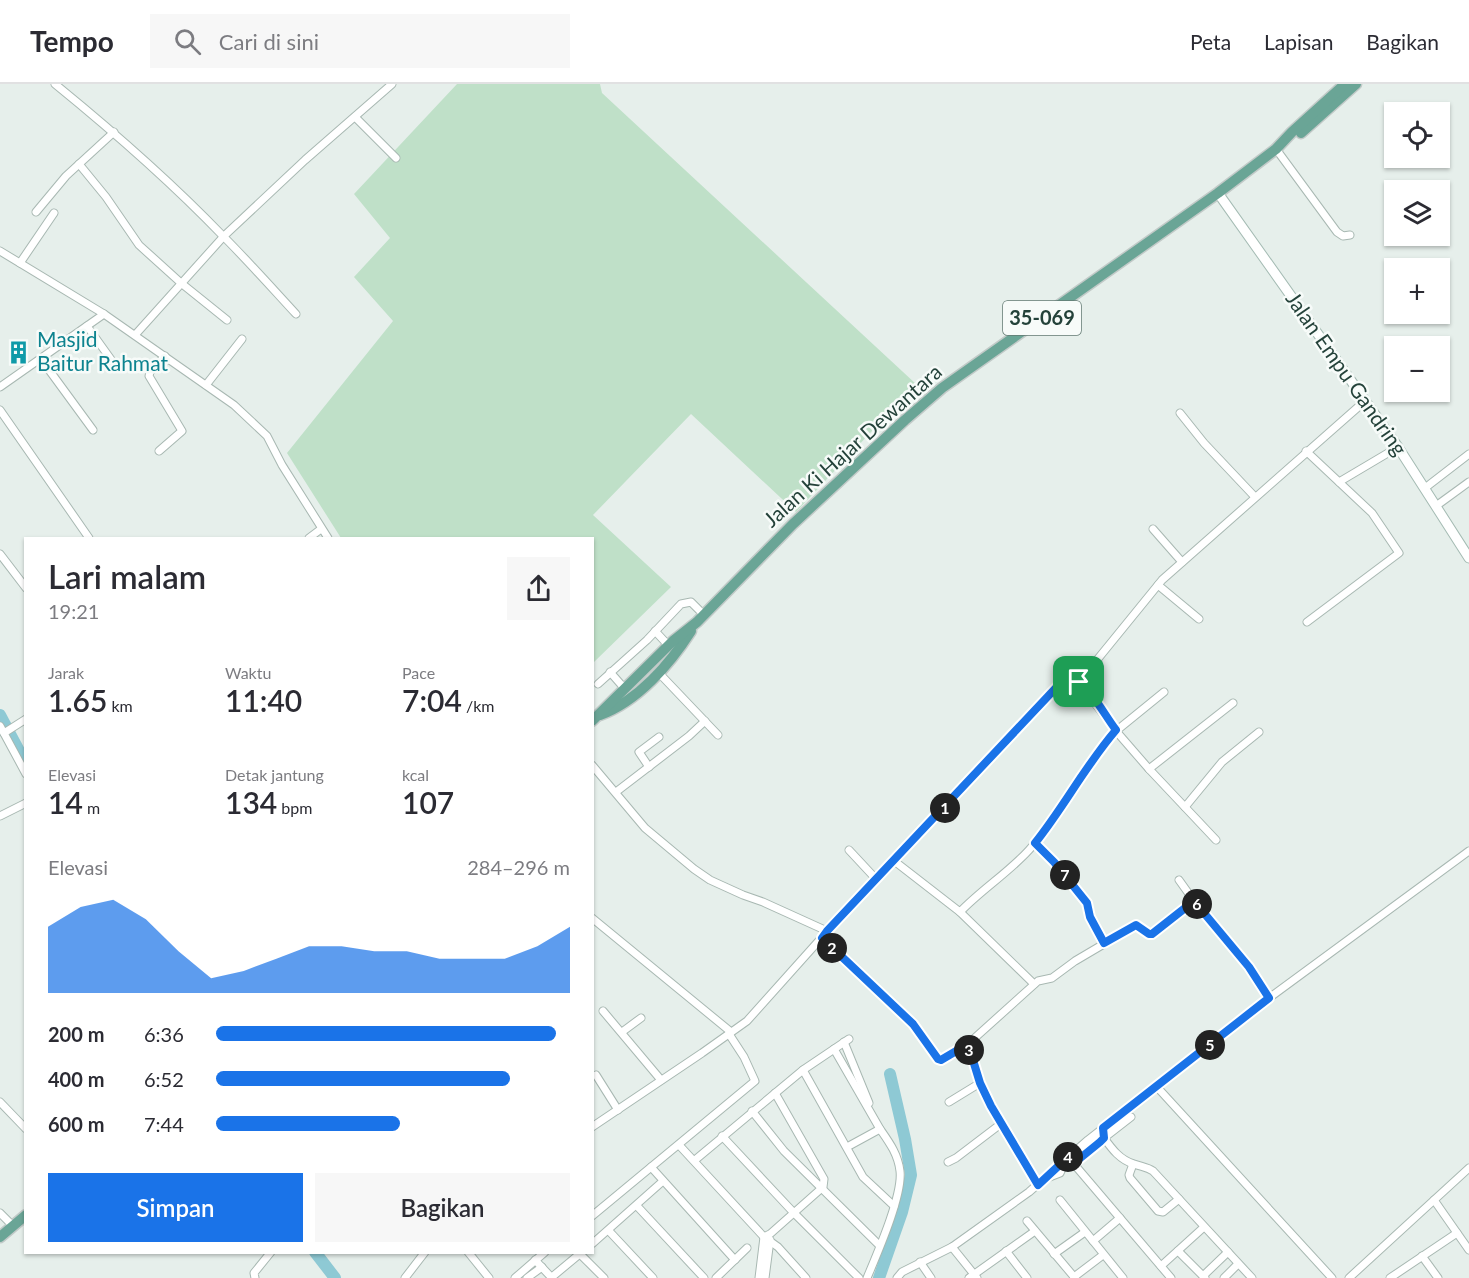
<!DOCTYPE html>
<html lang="id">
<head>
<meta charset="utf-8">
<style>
  body { margin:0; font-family:Lato,sans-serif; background:#f7f7f7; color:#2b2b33; height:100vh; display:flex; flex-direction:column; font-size:22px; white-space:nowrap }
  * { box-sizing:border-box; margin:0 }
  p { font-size:20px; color:#7c7c81 }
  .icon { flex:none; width:33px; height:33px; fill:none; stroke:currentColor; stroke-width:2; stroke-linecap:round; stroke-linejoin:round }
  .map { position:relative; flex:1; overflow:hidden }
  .sheet { position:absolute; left:24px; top:453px; width:570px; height:717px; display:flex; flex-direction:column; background:#fff; border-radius:0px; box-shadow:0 2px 4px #0004 }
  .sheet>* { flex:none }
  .buttons { position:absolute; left:1384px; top:18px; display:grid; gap:12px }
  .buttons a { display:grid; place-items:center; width:66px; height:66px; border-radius:0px; background:#fff; box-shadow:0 2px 4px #0004; font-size:30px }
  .pin { position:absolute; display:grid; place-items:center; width:51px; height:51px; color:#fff; margin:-26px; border-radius:12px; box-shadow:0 3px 9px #0006 }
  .km { position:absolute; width:30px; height:30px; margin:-15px; border-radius:50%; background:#222; color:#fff; font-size:16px; line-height:30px; text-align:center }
  .round { display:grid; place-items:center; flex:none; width:63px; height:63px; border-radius:0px; background:#f7f7f7 }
  .head { display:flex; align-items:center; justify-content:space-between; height:102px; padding:0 24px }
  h1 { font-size:33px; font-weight:600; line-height:45px }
  .figures { display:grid; grid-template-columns:repeat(3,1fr); gap:9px; height:102px; padding:6px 24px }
  .figures div { display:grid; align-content:center }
  .figures b { font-size:30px; font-weight:600 }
  .figures small { font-size:16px; font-weight:400 }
  .figures p { font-size:16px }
  .chart { height:168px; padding:12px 24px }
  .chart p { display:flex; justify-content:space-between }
  .chart svg { width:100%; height:108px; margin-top:6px; fill:#1a73e8; opacity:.7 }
  .primary-button { display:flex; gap:12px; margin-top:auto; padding:12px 24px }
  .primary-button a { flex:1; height:69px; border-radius:0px; background:#1a73e8; color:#fff; font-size:24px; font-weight:600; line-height:69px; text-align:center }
  .primary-button a+a { background:#f7f7f7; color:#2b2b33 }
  ul { padding:0 24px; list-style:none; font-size:20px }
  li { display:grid; grid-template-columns:96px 72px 1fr; align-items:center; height:45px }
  li i { height:15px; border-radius:8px; background:#1a73e8 }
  header { display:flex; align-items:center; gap:36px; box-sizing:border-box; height:84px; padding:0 30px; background:#fff; border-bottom:2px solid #e1e1e2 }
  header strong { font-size:28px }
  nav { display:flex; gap:33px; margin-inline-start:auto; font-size:21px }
  .search { width:420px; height:54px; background:#f7f7f7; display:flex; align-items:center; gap:15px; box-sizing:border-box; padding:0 21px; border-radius:0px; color:#7c7c81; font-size:22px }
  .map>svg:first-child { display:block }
</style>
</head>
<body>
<header>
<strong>Tempo</strong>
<div class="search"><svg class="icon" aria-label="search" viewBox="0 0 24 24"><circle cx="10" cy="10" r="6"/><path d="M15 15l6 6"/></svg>Cari di sini</div>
<nav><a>Peta</a><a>Lapisan</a><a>Bagikan</a></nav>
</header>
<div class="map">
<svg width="1469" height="1194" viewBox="0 0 1469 1194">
  <rect width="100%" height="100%" fill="#e6efeb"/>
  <!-- green -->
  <path fill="#bfe0c8" d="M457,0H600L602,9L916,300L796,428L691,330L593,431L671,503L593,579L592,454H341L287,369L393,237L354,193L390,154L354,110Z"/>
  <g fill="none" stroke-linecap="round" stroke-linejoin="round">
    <!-- river -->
    <g stroke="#8ec9d4" stroke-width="12">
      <path d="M0,631L26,680"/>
      <path d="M315,1168L335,1194"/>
      <path d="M879,1194L902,1128L911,1091L905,1055L890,990"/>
    </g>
    <defs>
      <g id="street">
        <path d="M55,0C114,48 171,98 223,152C248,177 272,204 296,230"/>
        <path d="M355,33L396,74"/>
        <path d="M1276,65L1337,148L1343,152L1350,151"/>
        <path d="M79,80L106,113L139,161L181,199L227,236"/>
        <path d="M36,128L66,92L114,48"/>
        <path d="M0,167L104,230L234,321L267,352L282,381L328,454"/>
        <path d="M20,179L54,129"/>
        <path d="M87,242L115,281"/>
        <path d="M135,251L224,152L305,76L392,0"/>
        <path d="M41,275L93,346"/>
        <path d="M206,301L242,255"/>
        <path d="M0,303L104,230"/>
        <path d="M0,326L89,454"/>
        <path d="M1180,329L1204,359L1255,413"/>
        <path d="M159,367L182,347L149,292L150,288L165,272"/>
        <path d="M1306,367L1372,429L1399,469L1307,538"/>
        <path d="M1339,398L1398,363"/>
        <path d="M1425,404L1469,370"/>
        <path d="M1436,422L1469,398"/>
        <path d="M1153,445L1182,478"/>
        <path d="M309,454L321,445"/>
        <path d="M0,470L26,504"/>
        <path d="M1158,501L1199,535"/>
        <path d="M655,547L669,562"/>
        <path d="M610,588L625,605"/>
        <path d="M658,588L718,651"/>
        <path d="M598,600L647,556L681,520L691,518L704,531"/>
        <path d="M1164,608L1116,647L1149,685L1216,756"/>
        <path d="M0,642L26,690"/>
        <path d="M4,649L26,635"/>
        <path d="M592,681L645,744L694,785L710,796L743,811L763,818L827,847L893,776L960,828C981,806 1008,789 1029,766C1061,731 1083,684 1116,647L1079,598L1162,496L1365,317"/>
        <path d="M649,683L639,668L659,653"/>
        <path d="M1149,685L1233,619"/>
        <path d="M616,708L689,652L705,637"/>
        <path d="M1185,723L1222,678L1259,648"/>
        <path d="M0,732L26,719"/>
        <path d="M1035,759L1054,778L1087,819L1090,833L1104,859"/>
        <path d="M849,766L876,795"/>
        <path d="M893,776L948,720L1064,594L1068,592L1079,598"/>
        <path d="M1179,796L1194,817"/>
        <path d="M960,828L1034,900"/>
        <path d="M592,834L731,948"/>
        <path d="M822,854L913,940L938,975L941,976L968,960L1038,897L1052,894L1075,877L1136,841L1149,850H1152L1194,817L1249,883L1269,914"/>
        <path d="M603,927L661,996"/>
        <path d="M622,948L641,934"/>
        <path d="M844,958L869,1019"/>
        <path d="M968,960L980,999L991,1022L1038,1101"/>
        <path d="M834,965L880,1045L847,1063"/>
        <path d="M803,986L863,1093L894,1122"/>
        <path d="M596,991L618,1026"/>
        <path d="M1157,1003L1332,1194"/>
        <path d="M0,1018L26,1045"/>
        <path d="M949,1018L980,999"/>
        <path d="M752,1027L784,1067L879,1161"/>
        <path d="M1131,1033L1104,1054C1112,1065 1120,1076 1134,1080C1142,1083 1147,1083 1153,1087L1252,1194"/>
        <path d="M592,1043L702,969L747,937L824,851"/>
        <path d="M722,1052L794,1129L859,1194"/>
        <path d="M679,1061L764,1153L778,1163L806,1194"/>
        <path d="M1068,1073L1171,1194"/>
        <path d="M695,1076L803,986L849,955"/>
        <path d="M948,1078L956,1074L1002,1039"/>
        <path d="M1073,1080C1083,1072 1101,1062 1103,1050"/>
        <path d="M1133,1080L1129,1091L1130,1094L1158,1127L1163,1128L1179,1115"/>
        <path d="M651,1083L735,1176"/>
        <path d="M1047,1094L1060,1089L1066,1076"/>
        <path d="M1060,1116L1123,1194"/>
        <path d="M1434,1116L1469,1166"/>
        <path d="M637,1122L704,1194"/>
        <path d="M0,1129L13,1142"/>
        <path d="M592,1132L755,997L744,973L729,950"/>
        <path d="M1027,1137L1075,1194"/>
        <path d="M609,1147L653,1194"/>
        <path d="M764,1153L770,1150L823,1103L824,1095L775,1009"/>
        <path d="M1093,1157L1120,1134"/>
        <path d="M592,1160L663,1097"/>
        <path d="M952,1163L977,1194"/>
        <path d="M1006,1167L1027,1194"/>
        <path d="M1178,1167L1205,1194"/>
        <path d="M468,1168L489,1194"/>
        <path d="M580,1170L604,1194"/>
        <path d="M1054,1170L1085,1148"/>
        <path d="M1422,1172L1438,1194"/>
        <path d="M535,1176L552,1194"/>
        <path d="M920,1178L931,1194"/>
        <path d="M1161,1182L1204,1143"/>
        <path d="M1203,1192L1228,1168"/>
        <path d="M552,1193L582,1168"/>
        <path d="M1074,1193L1103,1171"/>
        <path d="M255,1194L254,1189L271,1168"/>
        <path d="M405,1194L425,1168"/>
        <path d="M515,1194L545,1168"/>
        <path d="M527,1194L542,1183"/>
        <path d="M716,1194L747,1164"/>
        <path d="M759,1194L764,1153"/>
        <path d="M765,1194L770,1156"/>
        <path d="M867,1194C877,1170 903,1111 900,1087C898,1070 889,1058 880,1045"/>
        <path d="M897,1194L902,1188L952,1163L1029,1108L1088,1056L1269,914L1469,767"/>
        <path d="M969,1194L1035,1147"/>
        <path d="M1224,1194L1238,1180"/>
        <path d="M1349,1194L1469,1084"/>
        <path d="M1390,1194L1457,1149"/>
      </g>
      <path id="secondary" d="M1218,109L1398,363L1469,474"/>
      <g id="primary">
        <path d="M1301,49L1356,0"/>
        <path d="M600,631C638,617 670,580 691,547"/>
        <path d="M592,637L673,557L697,538L793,440L905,336L942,304L1218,109L1276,65L1292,48L1345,0"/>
        <path d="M0,1153L26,1131"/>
      </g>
    </defs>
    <!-- street casing -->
    <use href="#street" stroke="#a8b8b2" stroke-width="9"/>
    <!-- secondary casing -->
    <use href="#secondary" stroke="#a4bbb3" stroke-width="11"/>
    <!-- primary casing -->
    <use href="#primary" stroke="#c2cac8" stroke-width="13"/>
    <!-- street -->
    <use href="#street" stroke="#fff" stroke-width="7"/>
    <!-- secondary -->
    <use href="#secondary" stroke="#fff" stroke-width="9"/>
    <!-- primary -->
    <use href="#primary" stroke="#6aa596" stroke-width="10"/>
  </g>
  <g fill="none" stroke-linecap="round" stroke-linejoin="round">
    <defs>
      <path id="route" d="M1068,591C1089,600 1103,629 1116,646C1085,682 1064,723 1035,759L1054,778L1087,819L1090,833L1104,859L1136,841L1149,850H1152L1194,817L1249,883L1269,914L1103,1044L1104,1054L1100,1058L1073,1080L1067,1074L1038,1101L991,1022L980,999L968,960L941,976L938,975L913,940L822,854L827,847Z"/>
    </defs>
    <!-- route casing -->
    <use href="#route" stroke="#fff" stroke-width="12"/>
    <!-- route -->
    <use href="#route" stroke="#1a73e8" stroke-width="8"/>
  </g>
  <!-- icons -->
  <defs>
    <symbol id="building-bare" viewBox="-9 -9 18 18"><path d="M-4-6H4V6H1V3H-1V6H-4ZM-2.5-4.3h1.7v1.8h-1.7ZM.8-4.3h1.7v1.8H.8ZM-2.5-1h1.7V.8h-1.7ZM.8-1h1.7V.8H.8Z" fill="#0f9aa8" stroke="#f7fbf9" stroke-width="2.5" paint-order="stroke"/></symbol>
  </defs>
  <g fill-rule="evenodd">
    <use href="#building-bare" x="2" y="252" width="33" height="33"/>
  </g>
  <g text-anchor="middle" stroke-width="5" stroke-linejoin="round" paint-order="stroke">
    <!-- shield labels -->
    <rect fill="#f7fbf9" stroke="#637a73" stroke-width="1.5" x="1003" y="217" width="78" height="34" rx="4.5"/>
    <g font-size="20" font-weight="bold" fill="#24423a">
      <text x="1042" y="241">35-069</text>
    </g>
    <!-- culture labels -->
    <g font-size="21" fill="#0d838f" stroke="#f7fbf9" text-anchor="start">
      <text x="37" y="263">Masjid<tspan x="37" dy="24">Baitur Rahmat</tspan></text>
    </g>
    <!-- street labels -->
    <g font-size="21" fill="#24423a" stroke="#f7fbf9">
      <text transform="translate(1346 290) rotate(55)" y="7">Jalan Empu Gandring</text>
      <text transform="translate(853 362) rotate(-42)" y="7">Jalan Ki Hajar Dewantara</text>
    </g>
  </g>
</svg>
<div class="buttons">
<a><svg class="icon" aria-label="locate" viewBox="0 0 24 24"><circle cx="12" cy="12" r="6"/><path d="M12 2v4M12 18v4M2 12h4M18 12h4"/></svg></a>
<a><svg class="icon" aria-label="layers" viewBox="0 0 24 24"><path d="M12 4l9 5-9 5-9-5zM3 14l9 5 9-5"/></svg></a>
<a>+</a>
<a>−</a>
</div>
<div class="pin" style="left:1079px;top:598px;background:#1e9e55"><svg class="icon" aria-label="arrive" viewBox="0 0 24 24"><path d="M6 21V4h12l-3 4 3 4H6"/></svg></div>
<b class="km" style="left:945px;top:724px">1</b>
<b class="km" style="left:832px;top:864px">2</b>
<b class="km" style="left:969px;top:966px">3</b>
<b class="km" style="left:1068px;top:1073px">4</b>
<b class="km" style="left:1210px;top:961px">5</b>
<b class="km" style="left:1197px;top:820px">6</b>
<b class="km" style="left:1065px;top:791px">7</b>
<section class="sheet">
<div class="head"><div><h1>Lari malam</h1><p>19:21</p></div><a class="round"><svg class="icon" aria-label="share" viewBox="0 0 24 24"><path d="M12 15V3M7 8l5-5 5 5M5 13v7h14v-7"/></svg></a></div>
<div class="figures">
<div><p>Jarak</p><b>1.65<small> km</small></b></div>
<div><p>Waktu</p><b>11:40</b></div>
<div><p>Pace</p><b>7:04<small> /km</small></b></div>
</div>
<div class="figures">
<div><p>Elevasi</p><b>14<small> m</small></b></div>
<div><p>Detak jantung</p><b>134<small> bpm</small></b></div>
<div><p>kcal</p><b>107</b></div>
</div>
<div class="chart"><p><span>Elevasi</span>284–296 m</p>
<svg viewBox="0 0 160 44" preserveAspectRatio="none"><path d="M0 44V17L10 9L20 6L30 14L40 27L50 38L60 35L70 30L80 25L90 25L100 27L110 27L120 30L130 30L140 30L150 25L160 17V44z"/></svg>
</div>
<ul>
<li><b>200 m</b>6:36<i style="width:96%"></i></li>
<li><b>400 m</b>6:52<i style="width:83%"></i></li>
<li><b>600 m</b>7:44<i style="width:52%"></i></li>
</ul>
<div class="primary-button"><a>Simpan</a><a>Bagikan</a></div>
</section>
</div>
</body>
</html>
